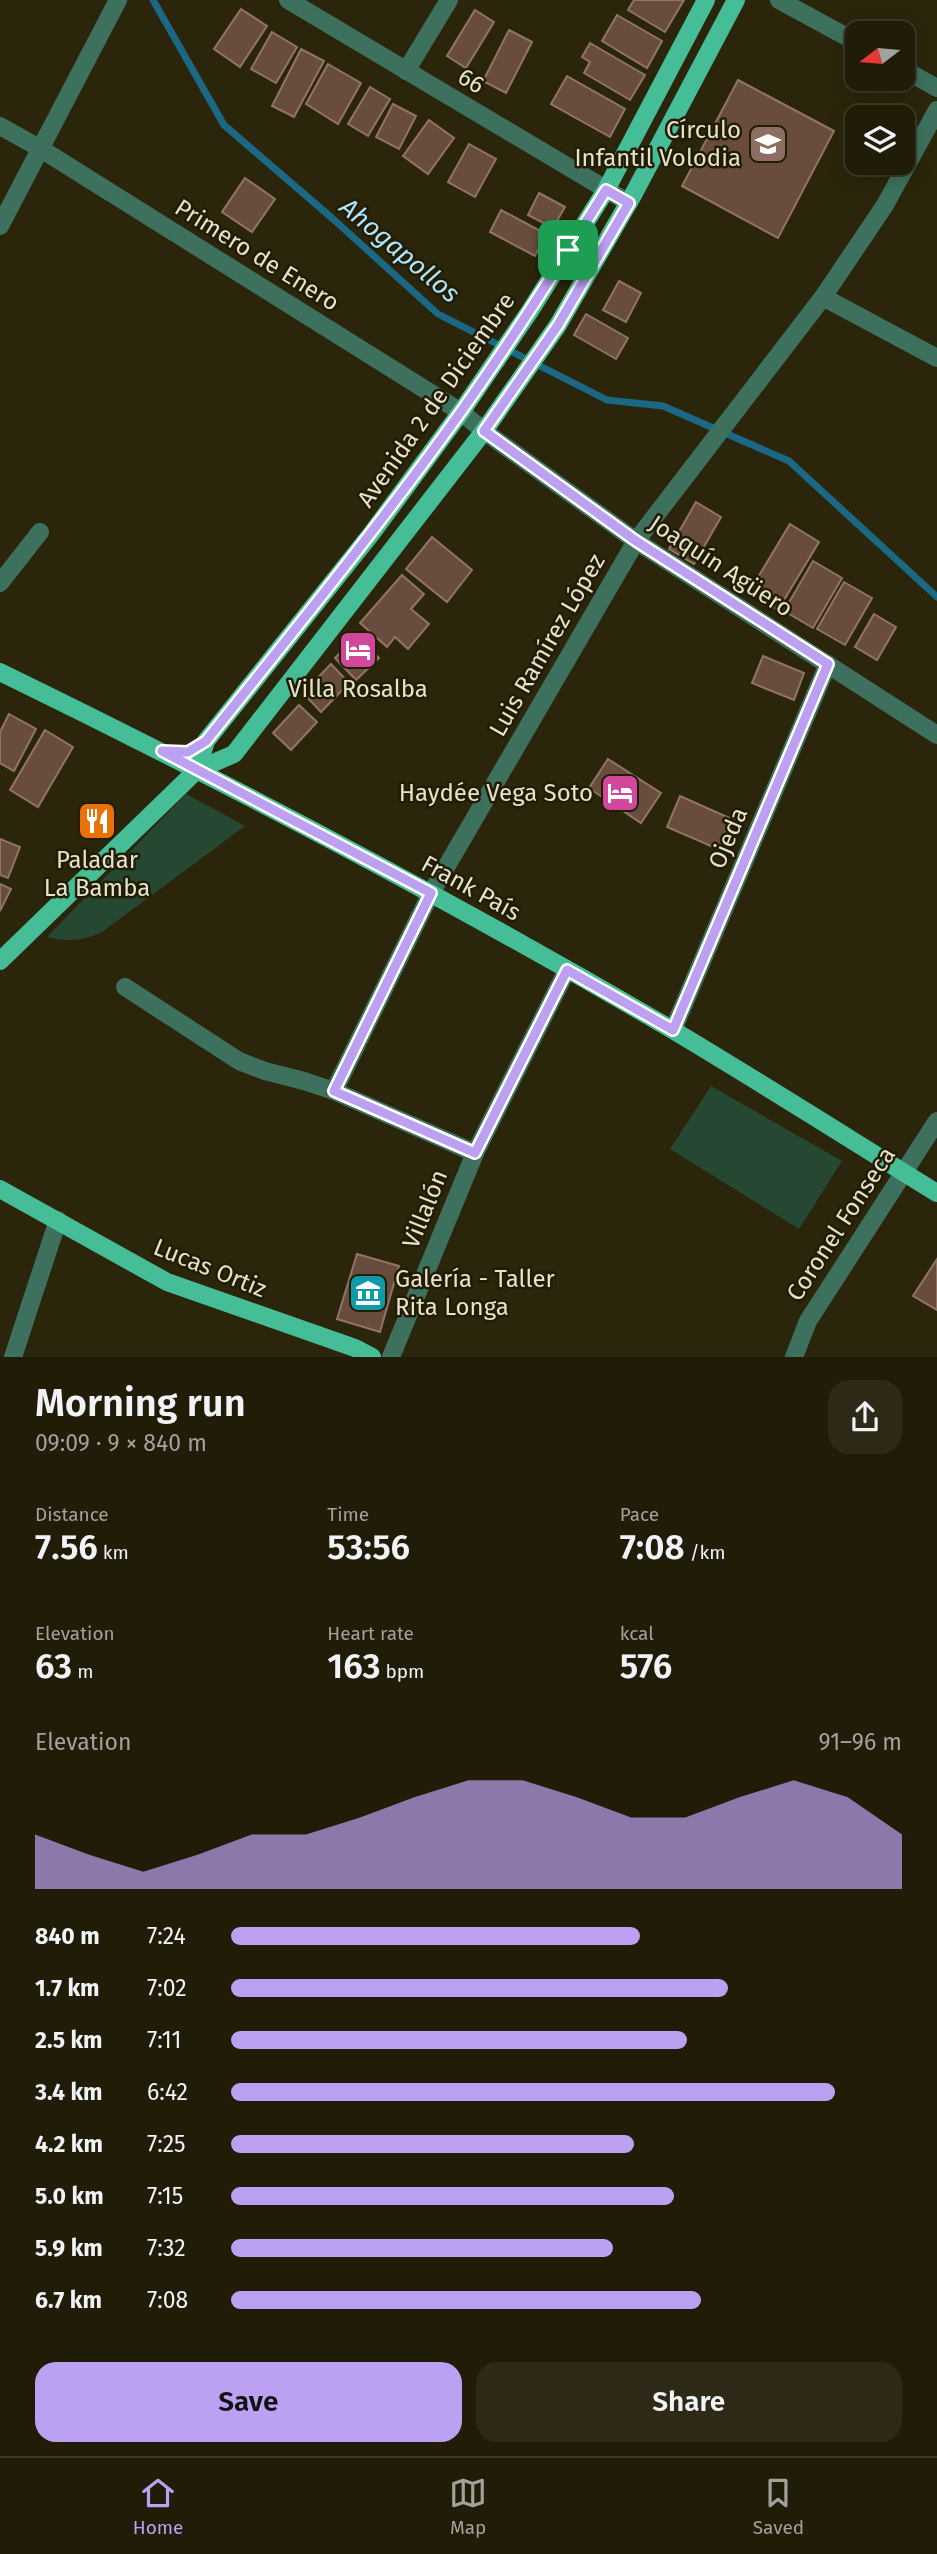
<!DOCTYPE html>
<html lang="en">
<head>
<meta charset="utf-8">
<style>
  body { margin:0; font-family:"Fira Sans",sans-serif; background:#2d2916; color:#f1f3f6; height:100vh; display:flex; flex-direction:column; font-size:26px; white-space:nowrap }
  * { box-sizing:border-box; margin:0 }
  p { font-size:23px; color:#a2a19c }
  .icon { flex:none; width:38px; height:38px; fill:none; stroke:currentColor; stroke-width:2; stroke-linecap:round; stroke-linejoin:round }
  .map { position:relative; height:1357px; overflow:hidden }
  .sheet { display:flex; flex-direction:column; background:#201c08; flex:1 }
  .sheet>* { flex:none }
  .needle { width:46px; rotate:254deg }
  .fabs { position:absolute; left:845px; top:21px; display:grid; gap:14px }
  .fabs a { display:grid; place-items:center; width:70px; height:70px; border-radius:14px; background:#201c08; box-shadow:0 4px 18px #0003,0 0 0 2px #3d3a29; font-size:35px }
  .pin { position:absolute; display:grid; place-items:center; width:60px; height:60px; color:#fff; margin:-30px; border-radius:14px; box-shadow:0 4px 10px #0006 }
  .round { display:grid; place-items:center; flex:none; width:74px; height:74px; border-radius:21px; background:#2d2916 }
  .head { display:flex; align-items:center; justify-content:space-between; height:119px; padding:0 35px }
  h1 { font-size:38px; font-weight:600; line-height:52px }
  .metrics { display:grid; grid-template-columns:repeat(3,1fr); gap:10px; height:119px; padding:7px 35px }
  .metrics div { display:grid; align-content:center }
  .metrics b { font-size:35px; font-weight:600 }
  .metrics small { font-size:19px; font-weight:400 }
  .metrics p { font-size:19px }
  .chart { height:196px; padding:14px 35px }
  .chart p { display:flex; justify-content:space-between }
  .chart svg { width:100%; height:126px; margin-top:7px; fill:#bca0f2; opacity:.7 }
  .action { display:flex; gap:14px; margin-top:auto; padding:14px 35px }
  .action a { flex:1; height:80px; border-radius:21px; background:#bca0f2; color:#111; font-size:28px; font-weight:600; line-height:80px; text-align:center }
  .action a+a { background:#2d2916; color:#f1f3f6 }
  ul { padding:0 35px; list-style:none; font-size:23px }
  li { display:grid; grid-template-columns:112px 84px 1fr; align-items:center; height:52px }
  li i { height:18px; border-radius:9px; background:#bca0f2 }
  .menu { display:flex; justify-content:space-around; align-items:center; height:98px; border-top:2px solid #3d3a29; background:#201c08; font-size:19px; color:#a2a19c }
  .menu a { display:grid; justify-items:center; gap:4px }
  .menu .active { color:#bca0f2 }
  .map>svg:first-child { display:block }
</style>
</head>
<body>
<div class="map">
<svg width="937" height="1357" viewBox="0 0 937 1357">
  <rect width="100%" height="100%" fill="#2b250b"/>
  <!-- green -->
  <g fill="#264833">
    <path d="M186,794L245,826L102,932C83,941 67,942 47,937Z"/>
    <path d="M711,1086L842,1161L799,1229L670,1149Z"/>
  </g>
  <g fill="none" stroke-linecap="round" stroke-linejoin="round">
    <!-- stream -->
    <path stroke="#1a6883" stroke-width="7" d="M153,0L224,125L332,218L438,314L607,400L663,406L789,461L937,597"/>
  </g>
  <!-- building -->
  <g fill="#684d3f" stroke="#917465" stroke-width="2">
    <path d="M634,0H684L665,32L628,10Z"/>
    <path d="M241,9L267,26L240,67L214,49Z"/>
    <path d="M475,10L494,22L466,68L447,56Z"/>
    <path d="M617,15L662,41L647,68L602,41Z"/>
    <path d="M509,30L532,42L506,93L483,81Z"/>
    <path d="M272,32L297,47L276,83L251,69Z"/>
    <path d="M590,43L645,75L630,100L584,73L590,62L582,57Z"/>
    <path d="M301,49L324,61L294,117L272,106Z"/>
    <path d="M328,64L361,83L338,124L306,104Z"/>
    <path d="M567,76L625,109L610,137L551,104Z"/>
    <path d="M738,80L834,131L778,238L682,186Z"/>
    <path d="M370,87L390,99L368,136L348,124Z"/>
    <path d="M393,104L416,116L399,149L376,137Z"/>
    <path d="M429,120L454,138L428,174L403,156Z"/>
    <path d="M469,144L496,159L475,197L448,182Z"/>
    <path d="M245,178L275,199L252,232L222,212Z"/>
    <path d="M539,193L565,207L553,228L528,215Z"/>
    <path d="M501,210L546,234L535,256L490,232Z"/>
    <path d="M619,281L641,293L626,322L603,310Z"/>
    <path d="M586,314L628,338L616,359L574,335Z"/>
    <path d="M696,502L721,517L694,564L669,549Z"/>
    <path d="M790,524L819,542L778,610L749,592Z"/>
    <path d="M432,537L472,570L447,602L406,569Z"/>
    <path d="M813,561L842,578L813,628L784,611Z"/>
    <path d="M402,575L424,594L411,609L429,624L408,649L395,637L387,647L360,623Z"/>
    <path d="M844,582L872,598L845,645L817,629Z"/>
    <path d="M874,614L896,627L877,660L855,647Z"/>
    <path d="M357,636L379,658L356,680L335,658Z"/>
    <path d="M763,656L804,673L794,700L752,683Z"/>
    <path d="M331,664L349,683L321,712L303,693Z"/>
    <path d="M299,705L317,722L291,750L273,733Z"/>
    <path d="M9,714L36,729L14,771L0,763V732Z"/>
    <path d="M45,730L73,747L38,807L10,790Z"/>
    <path d="M608,759L661,793L641,823L589,788Z"/>
    <path d="M680,796L734,820L720,850L667,827Z"/>
    <path d="M0,839L20,847L8,878L0,875Z"/>
    <path d="M0,884L11,889L0,911Z"/>
    <path d="M357,1254L399,1266L380,1332L337,1319Z"/>
    <path d="M937,1259V1310L913,1296Z"/>
  </g>
  <g fill="none" stroke-linecap="round" stroke-linejoin="round">
    <!-- minor -->
    <g stroke="#3d715e" stroke-width="18">
      <path d="M288,0L629,203"/>
      <path d="M779,0L858,43"/>
      <path d="M903,69L937,88"/>
      <path d="M406,71L449,0"/>
      <path d="M0,126L41,149L461,412L484,431L636,541L937,735"/>
      <path d="M0,226L118,0"/>
      <path d="M823,297L937,358"/>
      <path d="M0,583L40,532"/>
      <path d="M125,987L239,1061L265,1071L304,1081L334,1091L475,1153"/>
      <path d="M673,1030L828,664"/>
      <path d="M334,1091L431,893L636,541L823,297L885,205L937,110"/>
      <path d="M13,1357L58,1220"/>
      <path d="M391,1357L475,1153L567,970"/>
      <path d="M794,1357L808,1321L937,1121"/>
    </g>
    <!-- major -->
    <g stroke="#45be97" stroke-width="18">
      <path d="M0,672C228,783 452,901 671,1029C760,1082 848,1138 937,1193"/>
      <path d="M197,770L206,741L372,533L461,412L530,311L606,190L706,0"/>
      <path d="M0,961L197,770L234,754L484,431L558,325L633,195L736,0"/>
      <path d="M0,1189L167,1282L355,1348L372,1357"/>
    </g>
  </g>
  <g fill="none" stroke-linecap="round" stroke-linejoin="round">
    <defs>
      <path id="route" d="M606,190L629,203L558,325L484,431L636,541L828,664L673,1030L567,970L475,1153L334,1091L431,893L162,751L188,752L206,741C292,633 380,525 460,413C512,340 559,265 606,190Z"/>
    </defs>
    <!-- route casing -->
    <use href="#route" stroke="#fff" stroke-width="14"/>
    <!-- route -->
    <use href="#route" stroke="#bca0f2" stroke-width="9"/>
  </g>
  <!-- icons -->
  <defs>
    <symbol id="school-square" viewBox="-11 -11 22 22"><rect x="-9" y="-9" width="18" height="18" rx="4" fill="#8d6e63" stroke="#211c02"/><path d="M0-5L7-2L0 1L-7-2ZM-4 1L0 2.5L4 1V4Q0 6-4 4Z" fill="#fff"/></symbol>
    <symbol id="hotel-square" viewBox="-11 -11 22 22"><rect x="-9" y="-9" width="18" height="18" rx="4" fill="#d1479c" stroke="#211c02"/><path d="M-6-4.5h1.5V1H6V5H4.5V3h-9V5H-6ZM-4 0a1.8 1.8 0 1 1 3.6 0ZM.5 0V-2.5h3Q6-2.5 6 0Z" fill="#fff"/></symbol>
    <symbol id="restaurant-square" viewBox="-11 -11 22 22"><rect x="-9" y="-9" width="18" height="18" rx="4" fill="#e8710a" stroke="#211c02"/><path d="M-5-6h1v4h1v-4h1v4h1v-4h1v5L-1.5 .5V6h-2V.5L-5-1ZM5-6V6H3V1.5H1.5Q1.5-4 5-6Z" fill="#fff"/></symbol>
    <symbol id="museum-square" viewBox="-11 -11 22 22"><rect x="-9" y="-9" width="18" height="18" rx="4" fill="#0f9aa8" stroke="#211c02"/><path d="M0-6L6-3V-2H-6V-3ZM-5-1h2V3h-2ZM-1-1h2V3h-2ZM3-1h2V3H3ZM-6 4H6V6H-6Z" fill="#fff"/></symbol>
  </defs>
  <g fill-rule="evenodd">
    <use href="#school-square" x="746" y="122" width="44" height="44"/>
    <use href="#hotel-square" x="336" y="628" width="44" height="44"/>
    <use href="#hotel-square" x="598" y="771" width="44" height="44"/>
    <use href="#restaurant-square" x="75" y="799" width="44" height="44"/>
    <use href="#museum-square" x="346" y="1271" width="44" height="44"/>
  </g>
  <g text-anchor="middle" stroke-width="5" stroke-linejoin="round" paint-order="stroke">
    <!-- street labels -->
    <g font-size="24" fill="#e5e2d2" stroke="#211c02">
      <text transform="translate(471 81) rotate(31)" y="8">66</text>
      <text transform="translate(257 255) rotate(32)" y="8">Primero de Enero</text>
      <text transform="translate(436 400) rotate(-55)" y="8">Avenida 2 de Diciembre</text>
      <text transform="translate(721 566) rotate(33)" y="8">Joaquín Agüero</text>
      <text transform="translate(547 645) rotate(-60)" y="8">Luis Ramírez López</text>
      <text transform="translate(728 838) rotate(-67)" y="8">Ojeda</text>
      <text transform="translate(471 888) rotate(29)" y="8">Frank País</text>
      <text transform="translate(425 1209) rotate(-68)" y="8">Villalón</text>
      <text transform="translate(841 1224) rotate(-57)" y="8">Coronel Fonseca</text>
      <text transform="translate(210 1268) rotate(22)" y="8">Lucas Ortiz</text>
    </g>
    <!-- poi labels -->
    <g font-size="24" fill="#e5e2d2" stroke="#211c02" text-anchor="end">
      <text x="741" y="138">Círculo<tspan x="741" dy="28">Infantil Volodia</tspan></text>
      <text x="358" y="697" text-anchor="middle">Villa Rosalba</text>
      <text x="593" y="801">Haydée Vega Soto</text>
      <text x="97" y="868" text-anchor="middle">Paladar<tspan x="97" dy="28">La Bamba</tspan></text>
      <text x="395" y="1287" text-anchor="start">Galería - Taller<tspan x="395" dy="28">Rita Longa</tspan></text>
    </g>
    <!-- water labels -->
    <g font-size="26" font-style="italic" fill="#ace5fe" stroke="#211c02">
      <text transform="translate(400 250) rotate(40)" y="9">Ahogapollos</text>
    </g>
  </g>
</svg>
<div class="fabs">
<a><svg class="needle" viewBox="-14 -14 28 28"><path d="M0-13l5 13h-10z" fill="#e53935"/><path d="M0 13l5-13h-10z" fill="#a2a19c"/></svg></a>
<a><svg class="icon" aria-label="layers" viewBox="0 0 24 24"><path d="M12 4l9 5-9 5-9-5zM3 14l9 5 9-5"/></svg></a>
</div>
<div class="pin" style="left:568px;top:250px;background:#1e9e55"><svg class="icon" aria-label="arrive" viewBox="0 0 24 24"><path d="M6 21V4h12l-3 4 3 4H6"/></svg></div>
</div>
<section class="sheet">
<div class="head"><div><h1>Morning run</h1><p>09:09 · 9 × 840 m</p></div><a class="round"><svg class="icon" aria-label="share" viewBox="0 0 24 24"><path d="M12 15V3M7 8l5-5 5 5M5 13v7h14v-7"/></svg></a></div>
<div class="metrics">
<div><p>Distance</p><b>7.56<small> km</small></b></div>
<div><p>Time</p><b>53:56</b></div>
<div><p>Pace</p><b>7:08<small> /km</small></b></div>
</div>
<div class="metrics">
<div><p>Elevation</p><b>63<small> m</small></b></div>
<div><p>Heart rate</p><b>163<small> bpm</small></b></div>
<div><p>kcal</p><b>576</b></div>
</div>
<div class="chart"><p><span>Elevation</span>91–96 m</p>
<svg viewBox="0 0 160 44" preserveAspectRatio="none"><path d="M0 44V25L10 32L20 38L30 32L40 25L50 25L60 19L70 12L80 6L90 6L100 12L110 19L120 19L130 12L140 6L150 12L160 25V44z"/></svg>
</div>
<ul>
<li><b>840 m</b>7:24<i style="width:61%"></i></li>
<li><b>1.7 km</b>7:02<i style="width:74%"></i></li>
<li><b>2.5 km</b>7:11<i style="width:68%"></i></li>
<li><b>3.4 km</b>6:42<i style="width:90%"></i></li>
<li><b>4.2 km</b>7:25<i style="width:60%"></i></li>
<li><b>5.0 km</b>7:15<i style="width:66%"></i></li>
<li><b>5.9 km</b>7:32<i style="width:57%"></i></li>
<li><b>6.7 km</b>7:08<i style="width:70%"></i></li>
</ul>
<div class="action"><a>Save</a><a>Share</a></div>
</section>
<nav class="menu">
<a class="active"><svg class="icon" aria-label="home" viewBox="0 0 24 24"><path d="M3 11l9-7 9 7M6 9v11h12V9"/></svg>Home</a>
<a><svg class="icon" aria-label="map" viewBox="0 0 24 24"><path d="M3 6l6-2 6 2 6-2v14l-6 2-6-2-6 2zM9 4v14M15 6v14"/></svg>Map</a>
<a><svg class="icon" aria-label="saved" viewBox="0 0 24 24"><path d="M7 4h10v16l-5-4-5 4z"/></svg>Saved</a>
</nav>
</body>
</html>
